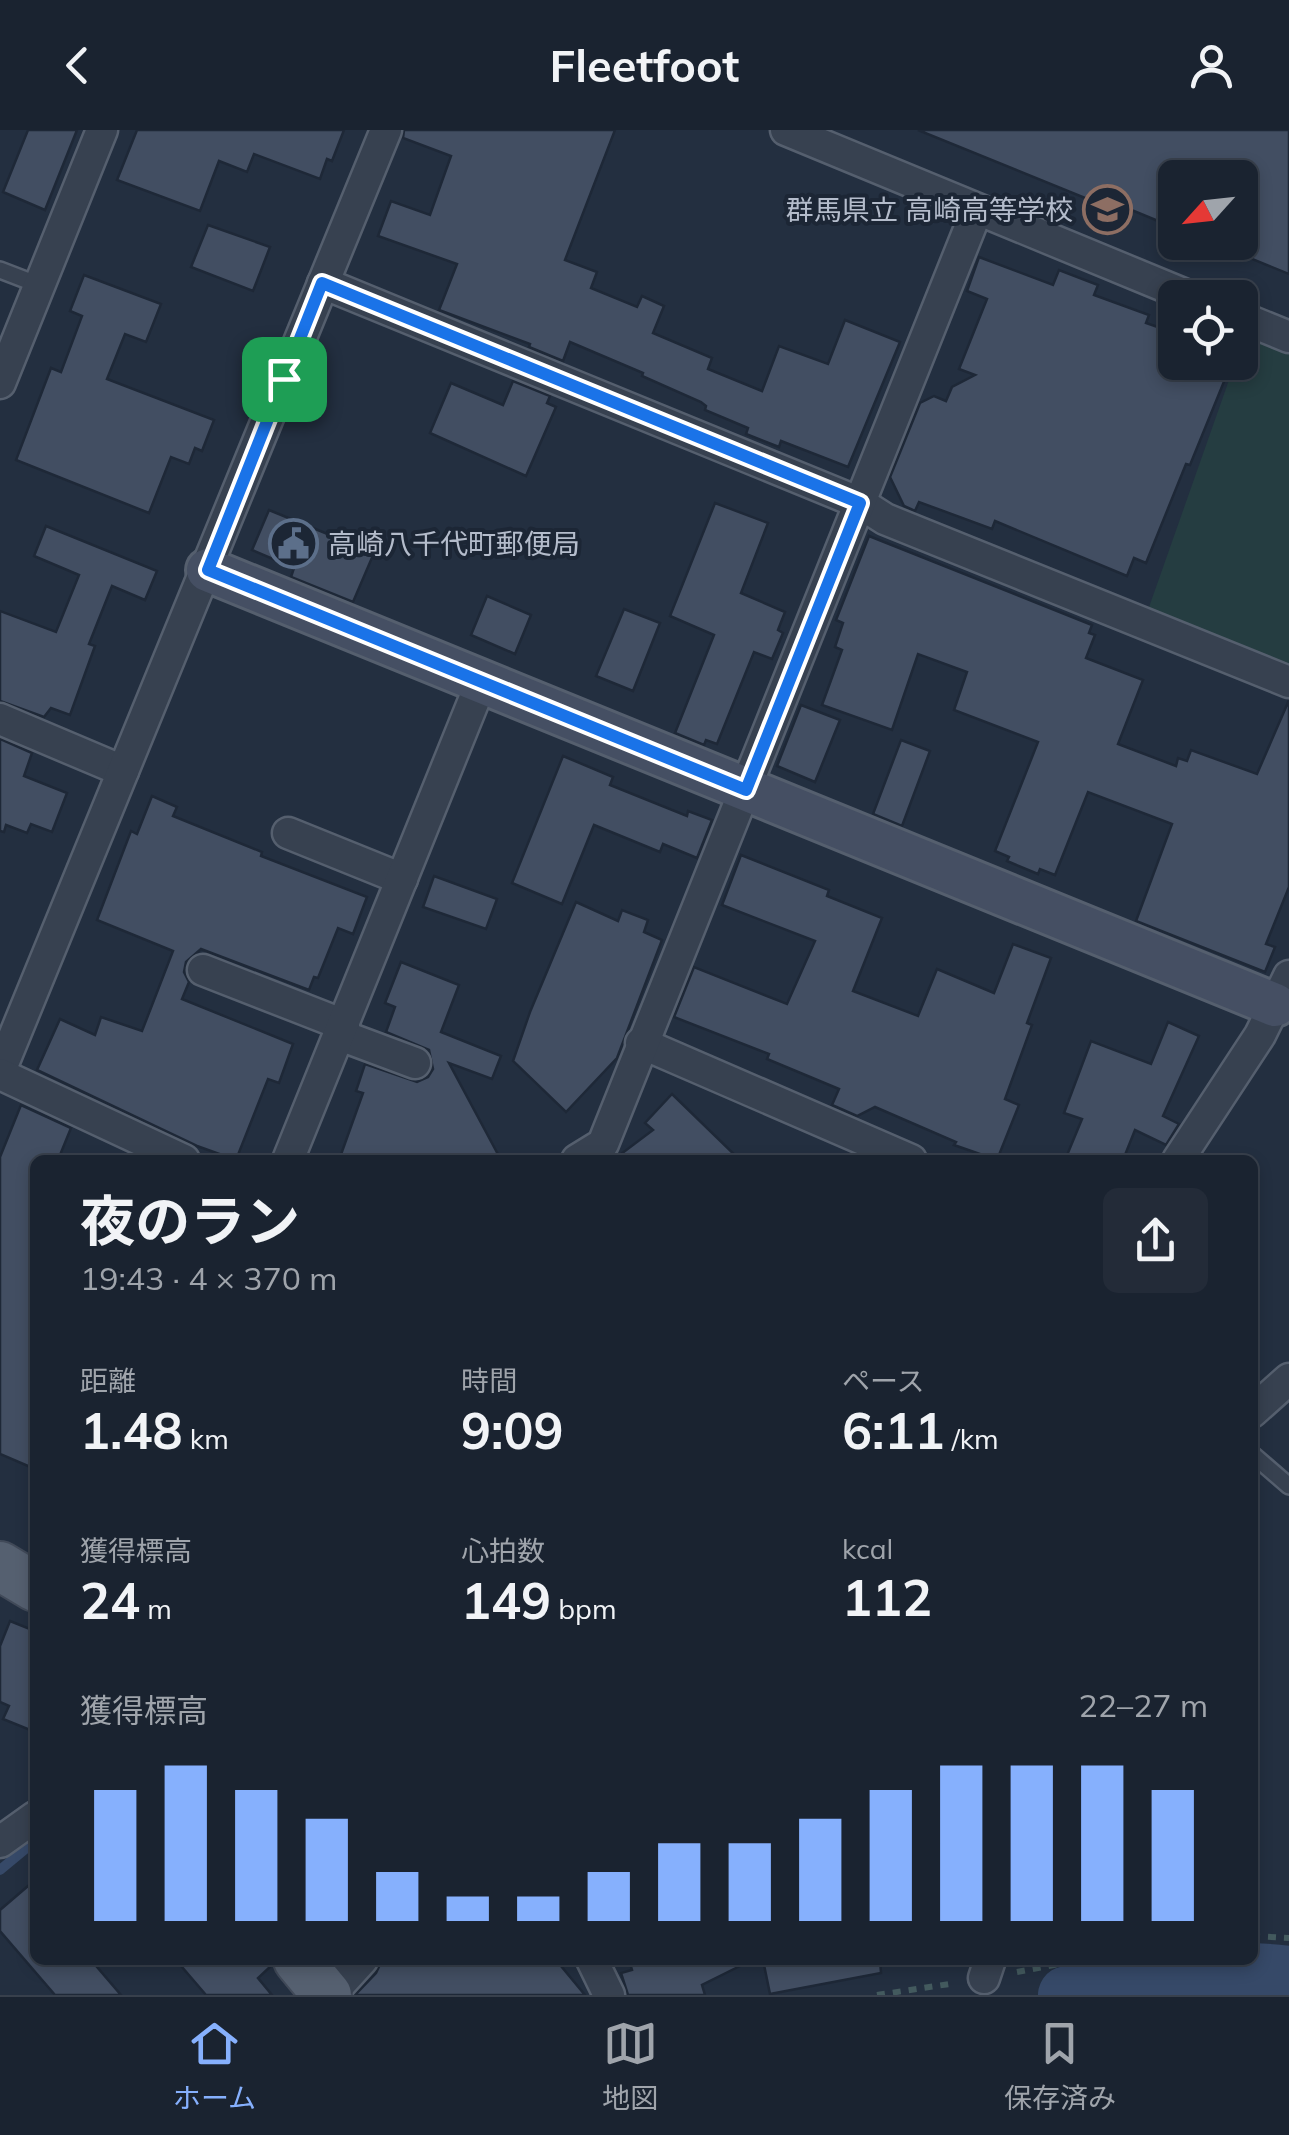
<!DOCTYPE html>
<html lang="ja">
<head>
<meta charset="utf-8">
<style>
  body { margin:0; font-family:Mulish,"Noto Sans JP",sans-serif; background:#232b38; color:#f1f3f6; height:100vh; display:flex; flex-direction:column; font-size:38px; white-space:nowrap }
  * { box-sizing:border-box; margin:0 }
  p { font-size:32px; color:#9fa4ab }
  .icon { flex:none; width:55px; height:55px; fill:none; stroke:currentColor; stroke-width:2; stroke-linecap:round; stroke-linejoin:round }
  .map { position:relative; flex:1; overflow:hidden }
  .drawer { position:absolute; left:30px; top:1025px; width:1228px; height:810px; display:flex; flex-direction:column; background:#1a2330; border-radius:15px; box-shadow:0 5px 15px #0003,0 0 0 2px #38404c }
  .drawer>* { flex:none }
  .needle { width:65px; rotate:243deg }
  .controls { position:absolute; left:1158px; top:30px; display:grid; gap:20px }
  .controls a { display:grid; place-items:center; width:100px; height:100px; border-radius:15px; background:#1a2330; box-shadow:0 5px 15px #0003,0 0 0 2px #38404c; font-size:50px }
  .pin { position:absolute; display:grid; place-items:center; width:85px; height:85px; color:#fff; margin:-42px; border-radius:20px; box-shadow:0 5px 15px #0006 }
  .round { display:grid; place-items:center; flex:none; width:105px; height:105px; border-radius:15px; background:#232b38 }
  .headline { display:flex; align-items:center; justify-content:space-between; height:170px; padding:0 50px }
  h1 { font-size:55px; font-weight:700; line-height:75px }
  .metrics { display:grid; grid-template-columns:repeat(3,1fr); gap:15px; height:170px; padding:10px 50px }
  .metrics div { display:grid; align-content:center }
  .metrics b { font-size:50px; font-weight:700 }
  .metrics small { font-size:28px; font-weight:400 }
  .metrics p { font-size:28px }
  .chart { height:280px; padding:20px 50px }
  .chart p { display:flex; justify-content:space-between }
  .chart svg { width:100%; height:180px; margin-top:10px; stroke:#86b0fd; stroke-width:6 }
  header { display:flex; justify-content:space-between; align-items:center; height:130px; padding:0 50px; background:#1a2330; font-size:45px; font-weight:700 }
  .tabs { display:flex; justify-content:space-around; align-items:center; height:140px; border-top:2px solid #38404c; background:#1a2330; font-size:28px; color:#9fa4ab }
  .tabs a { display:grid; justify-items:center; gap:5px }
  .tabs .active { color:#86b0fd }
  .map>svg:first-child { display:block }
</style>
</head>
<body>
<header><svg class="icon" aria-label="back" viewBox="0 0 24 24"><path d="M15 5l-7 7 7 7"/></svg>Fleetfoot<svg class="icon" aria-label="person" viewBox="0 0 24 24"><circle cx="12" cy="8" r="4"/><path d="M4 21q1-7 8-7t8 7"/></svg></header>
<div class="map">
<svg width="1289" height="1865" viewBox="0 0 1289 1865">
  <rect width="100%" height="100%" fill="#232f40"/>
  <!-- green -->
  <path fill="#253d41" d="M1245,204L1289,222V538L1148,480L1235,233L1240,232Z"/>
  <g fill="none" stroke-linecap="round" stroke-linejoin="round">
    <!-- stream -->
    <path stroke="#364968" stroke-width="10" d="M0,1740L35,1711"/>
    <!-- river -->
    <path stroke="#364968" stroke-width="58" d="M1067,1865C1139,1852 1216,1835 1289,1845"/>
  </g>
  <!-- building -->
  <g fill="#424e62" stroke="#1e2837" stroke-width="2.5">
    <path d="M28,0H77L45,80L3,62Z"/>
    <path d="M137,0H344L332,31L327,29L320,49L254,24L247,42L219,31L200,81L117,50Z"/>
    <path d="M404,0H615L565,130L597,142L591,158L637,177L642,166L664,176L653,203L712,228L708,239L762,261L779,216L828,234L845,190L900,212L848,337L781,311L779,317L746,304L748,298L705,280L706,276L701,272L642,246L643,243L570,212L563,231L529,217L530,214L439,180L457,134L378,106L391,71L430,85L451,26L403,8Z"/>
    <path d="M918,0H1289V144L1240,124V48H1175V98L1115,73L1112,79Z"/>
    <path d="M208,95L270,117L253,161L191,137Z"/>
    <path d="M979,127L1053,155L1059,140L1098,155L1094,165L1149,185L1146,193L1175,203V232H1232L1190,335L1186,334L1146,433L1134,428L1127,446L995,391L992,399L919,372L915,381L904,376L890,347L920,273L934,266L946,271L952,257L975,245L959,239L987,169L967,161Z"/>
    <path d="M84,145L161,174L146,212L125,204L107,249L214,290L202,321L195,318L189,334L171,327L149,383L16,330L51,238L61,242L82,186L70,181Z"/>
    <path d="M513,251L550,266L547,273L556,277L526,346L430,303L451,253L503,275Z"/>
    <path d="M715,373L768,393L741,463L785,482L778,500L783,503L772,529L754,522L717,614L706,610L704,615L675,603L714,505L670,486Z"/>
    <path d="M269,380L374,423L353,472L291,447L294,438L252,420Z"/>
    <path d="M46,396L157,441L145,470L112,456L89,514L95,516L70,585L51,578L44,587L0,571V481L56,502L79,445L34,426Z"/>
    <path d="M869,406L1092,495L1089,503L1095,505L1086,528L1143,550L1118,614L1176,636L1178,628L1187,631L1191,620L1257,644L1289,570V757L1266,814L1275,817L1265,842L1136,791L1172,694L1088,662L1055,745L1040,739L1038,744L1007,731L1009,727L995,721L1038,612L954,580L967,542L918,524L892,600L822,575L842,520L835,517L843,493L836,490Z"/>
    <path d="M487,466L531,485L515,524L471,505Z"/>
    <path d="M624,479L660,493L633,561L596,546Z"/>
    <path d="M801,575L840,590L815,652L777,636Z"/>
    <path d="M0,609L32,623L24,646L67,663L52,702L31,694L27,703L6,695L4,702L0,701Z"/>
    <path d="M901,610L930,621L902,696L873,684Z"/>
    <path d="M563,626L613,647L610,655L687,686L688,681L712,690L697,728L663,714L660,722L594,695L562,774L512,753Z"/>
    <path d="M152,666L177,677L173,686L262,722L261,726L367,767L353,804L338,798L318,848L314,847L309,860L201,819L186,832L184,842L189,852L182,869L293,914L279,953L268,949L236,1030L197,1016L37,940L60,889L95,905L101,887L142,901L173,821L97,790L131,701L137,704Z"/>
    <path d="M741,725L829,760L827,766L882,788L853,861L918,886L937,839L994,863L1013,814L1051,828L1027,893L1032,895L1005,969L1019,975L997,1030L954,1015L956,1012L875,977L857,986L832,975L839,959L767,929L769,924L674,887L694,837L787,874L815,811L722,775Z"/>
    <path d="M434,746L497,769L486,799L423,777Z"/>
    <path d="M576,772L618,791L622,780L648,790L644,802L662,810L617,928L566,982L513,931L530,882Z"/>
    <path d="M401,832L459,855L441,902L501,926L492,949L449,933L501,1030H339L363,963L356,961L365,934L417,952L428,947L433,939L429,920L386,902L395,877L385,873Z"/>
    <path d="M1168,892L1199,906L1163,986L1179,994L1166,1015L1135,1000L1123,1030H1065L1082,989L1064,983L1091,911L1151,934Z"/>
    <path d="M672,964L740,1030H613L653,1000L645,993Z"/>
    <path d="M21,975L71,998L58,1030H35V1339L0,1324V1027Z"/>
    <path d="M10,1491L35,1501V1602L3,1589L9,1576L0,1572V1516Z"/>
    <path d="M35,1750V1830H91L121,1865H55L0,1801V1780Z"/>
    <path d="M176,1830H271V1836L258,1848L272,1865H206Z"/>
    <path d="M382,1830H556L585,1865H355L376,1843Z"/>
    <path d="M629,1830H752L702,1855L705,1865H628L621,1843L632,1840Z"/>
    <path d="M763,1830H880L881,1843L770,1864Z"/>
  </g>
  <g fill="none" stroke-linecap="round" stroke-linejoin="round">
    <defs>
      <g id="lane">
        <path d="M0,140L39,155"/>
        <path d="M1252,1324L1289,1356"/>
      </g>
      <g id="street">
        <path d="M786,0L1193,168"/>
        <path d="M323,153L860,373L885,389L1289,552"/>
        <path d="M1240,187L1289,207"/>
        <path d="M0,253L102,0"/>
        <path d="M0,589L123,641"/>
        <path d="M288,703L402,749"/>
        <path d="M203,840L344,895"/>
        <path d="M340,905L415,933"/>
        <path d="M641,913L911,1030"/>
        <path d="M0,941L386,0"/>
        <path d="M0,944L184,1030"/>
        <path d="M288,1030L481,553"/>
        <path d="M577,1030L603,1014L977,80"/>
        <path d="M1178,1030L1260,905L1289,846"/>
        <path d="M1252,1282L1289,1249"/>
        <path d="M0,1712L35,1687"/>
        <path d="M592,1830L609,1865"/>
        <path d="M984,1848L990,1830"/>
        <path d="M330,1865L362,1830"/>
      </g>
      <path id="secondary" d="M208,440L1275,875"/>
      <g id="primary">
        <path d="M0,1436L35,1457"/>
        <path d="M298,1830L327,1865"/>
      </g>
    </defs>
    <!-- lane casing -->
    <use href="#lane" stroke="#555f6e" stroke-width="20"/>
    <!-- street casing -->
    <use href="#street" stroke="#555f6e" stroke-width="35"/>
    <!-- secondary casing -->
    <use href="#secondary" stroke="#555f6e" stroke-width="48"/>
    <!-- primary casing -->
    <use href="#primary" stroke="#414a59" stroke-width="52"/>
    <!-- path -->
    <g stroke="#435a5e" stroke-width="6" stroke-dasharray="8 8" stroke-linecap="butt">
      <path d="M1252,1806L1289,1808"/>
      <path d="M1017,1842L1080,1830"/>
      <path d="M877,1865L956,1853"/>
    </g>
    <!-- lane -->
    <use href="#lane" stroke="#374150" stroke-width="15"/>
    <!-- street -->
    <use href="#street" stroke="#374150" stroke-width="30"/>
    <!-- secondary -->
    <use href="#secondary" stroke="#454f63" stroke-width="42"/>
    <!-- primary -->
    <use href="#primary" stroke="#556070" stroke-width="48"/>
  </g>
  <g fill="none" stroke-linecap="round" stroke-linejoin="round">
    <defs>
      <path id="route" d="M322,153L860,373L746,660L208,440Z"/>
    </defs>
    <!-- route casing -->
    <use href="#route" stroke="#fff" stroke-width="20"/>
    <!-- route -->
    <use href="#route" stroke="#1a73e8" stroke-width="12"/>
  </g>
  <!-- icons -->
  <defs>
    <symbol id="school-ring" viewBox="-11 -11 22 22"><circle r="9.5" fill="#1c2635" stroke="#8d6e63" stroke-width="1.5"/><path d="M0-5L7-2L0 1L-7-2ZM-4 1L0 2.5L4 1V4Q0 6-4 4Z" fill="#8d6e63"/></symbol>
    <symbol id="civic-ring" viewBox="-11 -11 22 22"><circle r="9.5" fill="#1c2635" stroke="#5c6f8a" stroke-width="1.5"/><path d="M-.6-6.5H3V-4.5H.6V-3L4-1V1h2V6H-6V1h2V-1L-.6-3ZM-1.2 2.5V6h2.4V2.5Z" fill="#5c6f8a"/></symbol>
  </defs>
  <g fill-rule="evenodd">
    <use href="#school-ring" x="1080" y="52" width="55" height="55"/>
    <use href="#civic-ring" x="266" y="386" width="55" height="55"/>
  </g>
  <g text-anchor="middle" stroke-width="8" stroke-linejoin="round" paint-order="stroke">
    <!-- poi labels -->
    <g font-size="28" fill="#b4bccb" stroke="#1c2635" text-anchor="end">
      <text x="1073" y="90">群馬県立 高崎高等学校</text>
      <text x="328" y="424" text-anchor="start">高崎八千代町郵便局</text>
    </g>
  </g>
</svg>
<div class="controls">
<a><svg class="needle" viewBox="-14 -14 28 28"><path d="M0-13l5 13h-10z" fill="#e53935"/><path d="M0 13l5-13h-10z" fill="#9fa4ab"/></svg></a>
<a><svg class="icon" aria-label="locate" viewBox="0 0 24 24"><circle cx="12" cy="12" r="6"/><path d="M12 2v4M12 18v4M2 12h4M18 12h4"/></svg></a>
</div>
<div class="pin" style="left:284px;top:249px;background:#1e9e55"><svg class="icon" aria-label="arrive" viewBox="0 0 24 24"><path d="M6 21V4h12l-3 4 3 4H6"/></svg></div>
<section class="drawer">
<div class="headline"><div><h1>夜のラン</h1><p>19:43 · 4 × 370 m</p></div><a class="round"><svg class="icon" aria-label="share" viewBox="0 0 24 24"><path d="M12 15V3M7 8l5-5 5 5M5 13v7h14v-7"/></svg></a></div>
<div class="metrics">
<div><p>距離</p><b>1.48<small> km</small></b></div>
<div><p>時間</p><b>9:09</b></div>
<div><p>ペース</p><b>6:11<small> /km</small></b></div>
</div>
<div class="metrics">
<div><p>獲得標高</p><b>24<small> m</small></b></div>
<div><p>心拍数</p><b>149<small> bpm</small></b></div>
<div><p>kcal</p><b>112</b></div>
</div>
<div class="chart"><p><span>獲得標高</span>22–27 m</p>
<svg viewBox="0 0 160 44" preserveAspectRatio="none"><path d="M5 44V12M15 44V6M25 44V12M35 44V19M45 44V32M55 44V38M65 44V38M75 44V32M85 44V25M95 44V25M105 44V19M115 44V12M125 44V6M135 44V6M145 44V6M155 44V12"/></svg>
</div>
</section>
</div>
<nav class="tabs">
<a class="active"><svg class="icon" aria-label="home" viewBox="0 0 24 24"><path d="M3 11l9-7 9 7M6 9v11h12V9"/></svg>ホーム</a>
<a><svg class="icon" aria-label="map" viewBox="0 0 24 24"><path d="M3 6l6-2 6 2 6-2v14l-6 2-6-2-6 2zM9 4v14M15 6v14"/></svg>地図</a>
<a><svg class="icon" aria-label="saved" viewBox="0 0 24 24"><path d="M7 4h10v16l-5-4-5 4z"/></svg>保存済み</a>
</nav>
</body>
</html>
